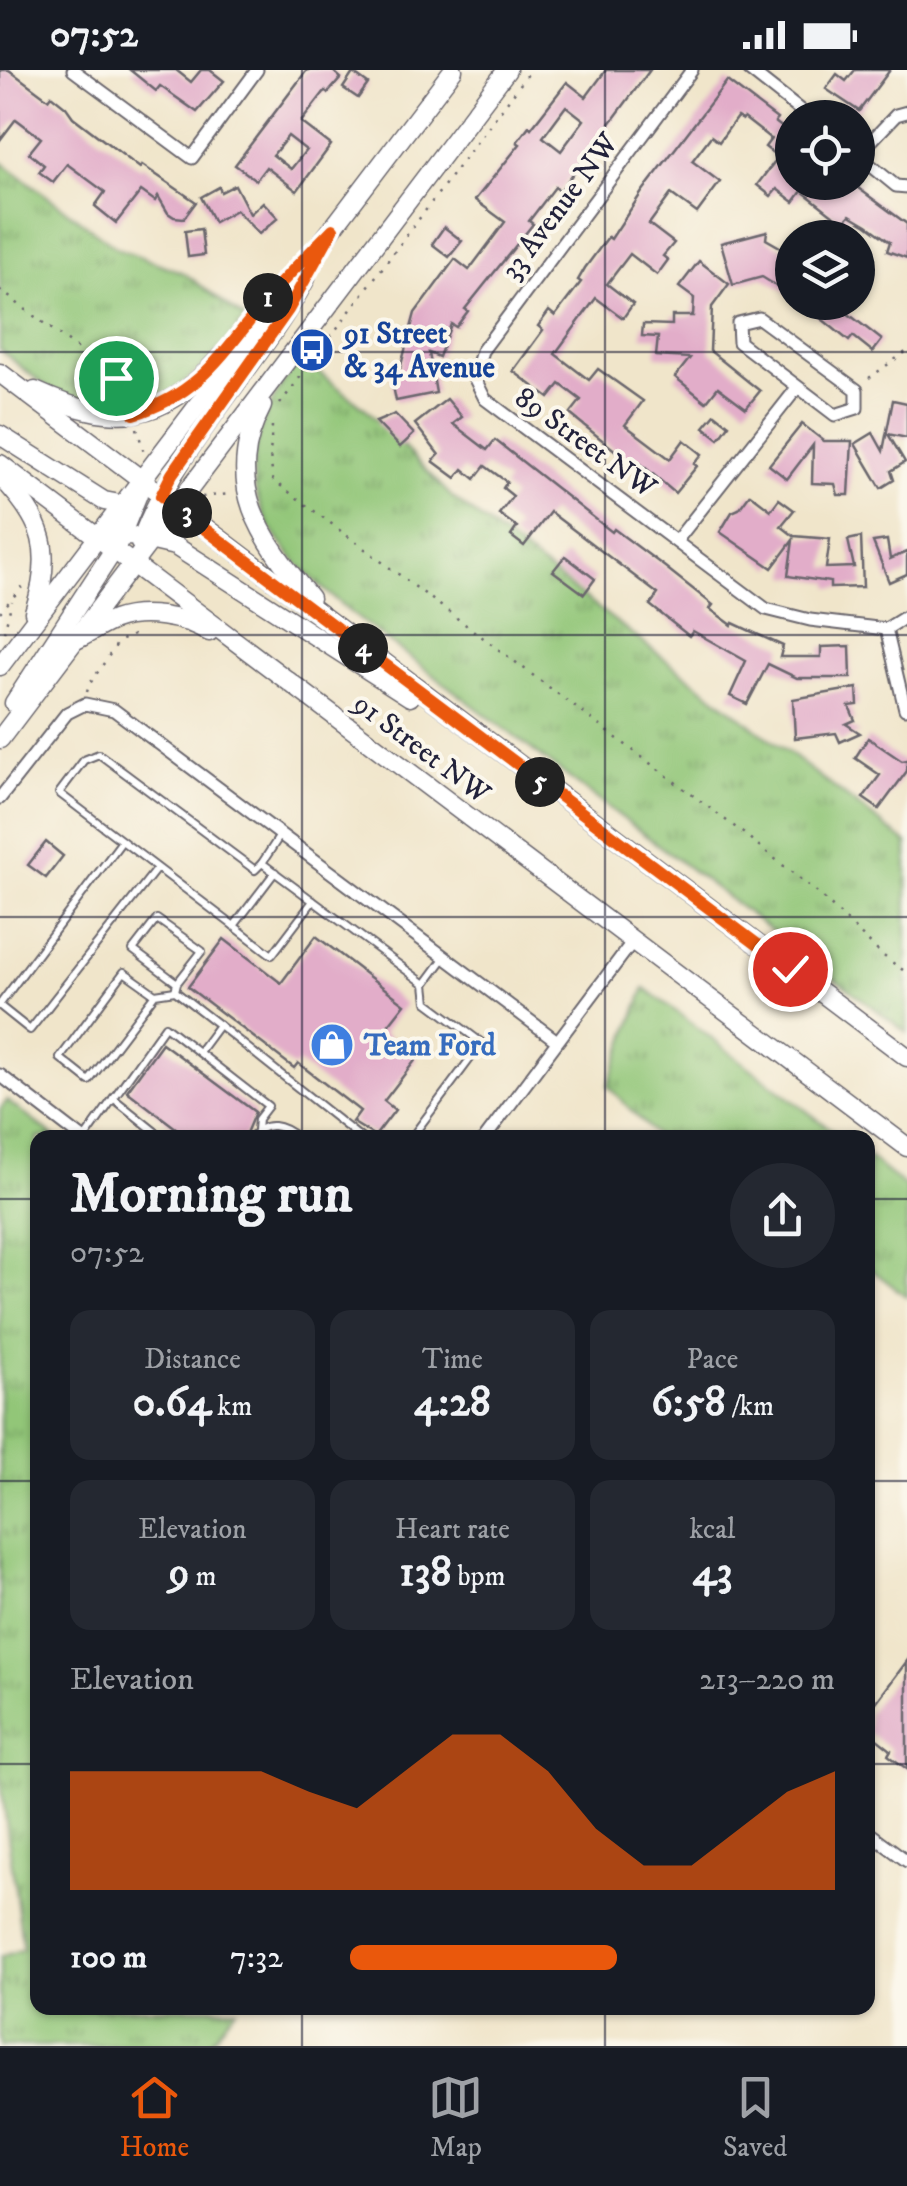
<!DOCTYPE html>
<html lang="en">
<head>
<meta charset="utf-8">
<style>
  body { margin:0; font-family:"IM FELL DW Pica",serif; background:#242831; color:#f1f3f6; height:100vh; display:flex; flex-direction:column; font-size:38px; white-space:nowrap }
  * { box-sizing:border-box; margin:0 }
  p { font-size:32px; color:#9ea1a6 }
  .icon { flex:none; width:55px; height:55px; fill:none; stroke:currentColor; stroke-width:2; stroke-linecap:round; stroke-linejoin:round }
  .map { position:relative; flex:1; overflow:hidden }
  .details { position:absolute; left:30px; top:1060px; width:845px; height:885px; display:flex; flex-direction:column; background:#171b24; border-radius:20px; box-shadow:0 2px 8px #0004 }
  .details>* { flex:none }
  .buttons { position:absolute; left:775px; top:30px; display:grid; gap:20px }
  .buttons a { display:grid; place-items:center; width:100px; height:100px; border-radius:50%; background:#171b24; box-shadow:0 2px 8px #0004; font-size:50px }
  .pin { position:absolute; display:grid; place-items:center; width:85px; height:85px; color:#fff; margin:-42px; border:5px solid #fff; border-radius:50%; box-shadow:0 2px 10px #0007 }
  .km { position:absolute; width:50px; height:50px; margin:-25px; border-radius:50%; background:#222; color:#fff; font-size:28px; line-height:50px; text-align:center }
  .round { display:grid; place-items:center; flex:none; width:105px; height:105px; border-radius:52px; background:#242831 }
  .head { display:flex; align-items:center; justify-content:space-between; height:170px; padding:0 40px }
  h1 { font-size:55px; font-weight:800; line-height:75px }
  .metrics { display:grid; grid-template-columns:repeat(3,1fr); gap:15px; height:170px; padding:10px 40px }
  .metrics div { display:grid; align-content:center; border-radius:20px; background:#242831; text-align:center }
  .metrics b { font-size:42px; font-weight:800 }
  .metrics small { font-size:28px; font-weight:400 }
  .metrics p { font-size:28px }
  .chart { height:280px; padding:20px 40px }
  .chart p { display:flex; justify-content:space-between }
  .chart svg { width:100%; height:180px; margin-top:10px; fill:#ea580c; opacity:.7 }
  ul { padding:0 40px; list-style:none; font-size:32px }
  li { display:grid; grid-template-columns:160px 120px 1fr; align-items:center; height:75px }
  li i { height:25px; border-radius:12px; background:#ea580c }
  .status { display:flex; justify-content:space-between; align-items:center; height:70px; padding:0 50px; background:#171b24; direction:ltr }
  .status svg { height:28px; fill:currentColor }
  .dock { display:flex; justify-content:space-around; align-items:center; height:140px; border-top:2px solid #363941; background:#171b24; font-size:28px; color:#9ea1a6 }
  .dock a { display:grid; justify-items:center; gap:5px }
  .dock .on { color:#ea580c }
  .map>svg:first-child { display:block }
</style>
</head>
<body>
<div class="status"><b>07:52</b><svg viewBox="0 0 49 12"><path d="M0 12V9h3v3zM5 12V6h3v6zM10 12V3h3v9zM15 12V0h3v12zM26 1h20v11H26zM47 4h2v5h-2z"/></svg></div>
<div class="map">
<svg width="907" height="1976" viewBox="0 0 907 1976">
  <defs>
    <pattern id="grass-tufts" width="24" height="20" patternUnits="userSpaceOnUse" patternTransform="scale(2.5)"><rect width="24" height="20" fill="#92c678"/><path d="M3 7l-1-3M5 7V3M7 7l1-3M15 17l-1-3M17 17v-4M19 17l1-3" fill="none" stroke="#77a064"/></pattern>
  </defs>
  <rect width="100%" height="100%" fill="#fbf7ec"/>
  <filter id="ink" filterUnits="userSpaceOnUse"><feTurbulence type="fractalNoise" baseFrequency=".01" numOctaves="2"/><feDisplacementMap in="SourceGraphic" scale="20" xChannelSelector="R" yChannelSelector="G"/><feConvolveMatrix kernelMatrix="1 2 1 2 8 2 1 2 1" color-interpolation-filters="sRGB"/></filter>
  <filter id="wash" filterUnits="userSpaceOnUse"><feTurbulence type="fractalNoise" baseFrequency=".0048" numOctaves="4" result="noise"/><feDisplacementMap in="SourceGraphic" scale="40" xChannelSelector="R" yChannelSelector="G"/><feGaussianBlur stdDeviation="2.25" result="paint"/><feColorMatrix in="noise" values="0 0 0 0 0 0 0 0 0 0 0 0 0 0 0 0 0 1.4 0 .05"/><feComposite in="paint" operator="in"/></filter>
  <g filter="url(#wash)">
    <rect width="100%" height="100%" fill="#f0e5ca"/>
    <!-- grass -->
    <g fill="url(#grass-tufts)" stroke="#5a745a" stroke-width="2.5">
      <path d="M0,91L117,178L184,203L245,249C196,310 147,361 63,325C40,315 20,295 0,280Z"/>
      <path d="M300,288L366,339L453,428L907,773V963L351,543C252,460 217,402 300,288Z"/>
      <path d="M645,917V918L841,1067H657L608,1016Z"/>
      <path d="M7,1031L55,1067L38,1068V1938H236L208,1976H0V1887L23,1879L0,1705V1039Z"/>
      <path d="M868,1087L907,1118V1227L868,1197Z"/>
    </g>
    <g id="blocks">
      <!-- building -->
      <g fill="#e2adc9" fill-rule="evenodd">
        <path d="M0,0H9L48,29L51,25L66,37L73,47L140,98L142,95L196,132L184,148L174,147L168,143L158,126L155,131L141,121L116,153L95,136L105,122L67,94L53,112L39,102L44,95L29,83L41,68L16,49L0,70Z"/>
        <path d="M130,0H176L191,12L201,0H210L224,11L197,42L160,16L156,21Z"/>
        <path d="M307,0H332L341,8L328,23L325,21L301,52L331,75L297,121L266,97L256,110L235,95ZM288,66L306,80L291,99L273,85Z"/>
        <path d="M606,0H650L560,121L555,117L529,151L533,154L465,239L468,241L456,257L451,254L439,287L429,283L436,323L396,331L390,301L400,299L415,243L455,189L469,200L505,152L475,130L520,74L517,72L529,56L531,58L567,12L586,27ZM566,36L584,50L561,81L543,67Z"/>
        <path d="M855,0H890L859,41L826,19L837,4L846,11Z"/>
        <path d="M353,3L368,14L358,28L343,18Z"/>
        <path d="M727,11L777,49L775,52L792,65V88L783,101L792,108V112L805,117L808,112H862L858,118L907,154V188L887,181L890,172L867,155L850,145L843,153L802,121L794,132L777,119L771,126L757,115L778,87L765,77L771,69L744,48L742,50L737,47L719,72L711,66L692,91L720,112L697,143L671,124L649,154L674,173L663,186L668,190L657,205L630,184L607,214L633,234L623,248L596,228L555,284L589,310L598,299L643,331L625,355L670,389L684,370L702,384L694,394L697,396L675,423L641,394L639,397L622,386L570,344L581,330L560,314L549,328L513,301L543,260L538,256L549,241L555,246L581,212L578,210L585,198L608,167L611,169L642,122Z"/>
        <path d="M235,115L250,144L263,132L278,148L259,164L236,140L214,152L201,127L219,117L221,122Z"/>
        <path d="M444,157L462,171L449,187L432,174Z"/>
        <path d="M201,159L204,185L188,187L185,161Z"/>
        <path d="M767,161L766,169L792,184V215L788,223L762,207L733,215L721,173Z"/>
        <path d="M699,191L729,214L712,237L710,281L760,321L746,338L718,317L706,332L675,307L690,288L656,286L658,267L642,266L643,254L672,255V246H693L694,228L679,217Z"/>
        <path d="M801,232H833L882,270L873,282L853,266L849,271Z"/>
        <path d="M447,329L462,347L453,354L487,380L495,370L612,462L614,459L665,497L713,535L710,539L732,555L733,553L783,576L780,587H821V577L850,576L851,608H797L768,594L747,634L730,626L746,591L693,561L689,566L650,535L658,524L550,442L524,476L511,466L517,457L499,444L513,426L503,418L507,412L485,396L475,409L463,399L456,408L433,391L439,385L415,354Z"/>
        <path d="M893,330L907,333V368L888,364L905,392L891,401L894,410L881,418L855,374L873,363L883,381Z"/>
        <path d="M395,344L414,364L400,377L376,352Z"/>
        <path d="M715,344L729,355L719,369L704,357Z"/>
        <path d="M802,354L824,371H852L849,425H838L835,414L812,413L813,375L787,409L769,395Z"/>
        <path d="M750,424L771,440L779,429L794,440L781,456L794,466L830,469L826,498L854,497L848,470L861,467L863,517L830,518V512L788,506L793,470L772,498L720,462L732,442L739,439Z"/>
        <path d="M887,470L890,489L907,482V504L889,512L873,472Z"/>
        <path d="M565,486L595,509L584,524L553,501Z"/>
        <path d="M857,618L858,635L849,636L855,650L846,654L860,663L840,672L836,663L795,668L793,629Z"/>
        <path d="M868,668L902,691L907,690V701L879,739L863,728L880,705L855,688Z"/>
        <path d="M46,772L63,786L46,808L28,795Z"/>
        <path d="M316,866L405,934L383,962L417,988L384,1031L395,1040L375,1066L352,1052L360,1041L298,993L294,998L188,917L224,869L281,913Z"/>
        <path d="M162,973L255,1042L244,1068H189L127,1021Z"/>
        <path d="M907,1591V1699L888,1685L891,1680L868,1662V1643Z"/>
      </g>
    </g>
  </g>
  <g filter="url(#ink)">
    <use href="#blocks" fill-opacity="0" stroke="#6a666d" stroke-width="2.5"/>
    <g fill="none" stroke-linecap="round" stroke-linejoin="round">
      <defs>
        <g id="lane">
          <path d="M281,764L262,793L425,914"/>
          <path d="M275,802L234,856L272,885L313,831"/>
          <path d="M234,856L59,723L84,690L99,684L255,800L262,793"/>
          <path d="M175,921L177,913L202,881L157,849L133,880L177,913"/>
          <path d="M155,924L124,902L60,988L89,1011L155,924L175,921L219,955"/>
          <path d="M0,934L122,771"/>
          <path d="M0,936L30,960L157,798"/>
          <path d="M199,982L219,955L361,1068"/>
          <path d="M113,1028L163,1068"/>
          <path d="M85,1068L165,956L268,1036L258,1049L257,1060"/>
          <path d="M251,1068C265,1049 282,1055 298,1068"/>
          <path d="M411,1068L482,973L427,932L425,914L445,887"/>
        </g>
        <g id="street">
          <path d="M73,0L192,88L257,0"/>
          <path d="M692,0L482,281L474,307L485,329L766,539L810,550L886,559L907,546"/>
          <path d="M749,0L810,48"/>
          <path d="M858,85L896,45L907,42"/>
          <path d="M858,85L896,116L907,117"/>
          <path d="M759,248L857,320V338L835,345L739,272L738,253Z"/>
          <path d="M677,470L797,318"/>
          <path d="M886,559L905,639"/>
          <path d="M0,728L67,643L85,634L114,640L557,971"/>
          <path d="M0,1005L82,1068"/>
          <path d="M485,1068L633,871"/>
          <path d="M868,1762L907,1791"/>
        </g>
        <g id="secondary">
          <path d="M0,303L907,987"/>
          <path d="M35,321C114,357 161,354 221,287"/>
          <path d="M262,336C221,414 261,468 310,528"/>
          <path d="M0,365L104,431L130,436"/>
          <path d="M0,394L907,1077"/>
          <path d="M0,406C44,451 54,481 34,542"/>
          <path d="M97,468L132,466L175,476L410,627"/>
          <path d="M140,473C176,374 257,299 306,208"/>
          <path d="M78,569C90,563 102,555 114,550C142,540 184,546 209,562"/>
          <path d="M0,596L453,0"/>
          <path d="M14,633L117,475L138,424"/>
          <path d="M0,669L507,0"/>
        </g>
      </defs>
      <!-- lane casing -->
      <use href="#lane" stroke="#6a666d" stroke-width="10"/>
      <!-- street casing -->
      <use href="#street" stroke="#6a666d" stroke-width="15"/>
      <!-- secondary casing -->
      <use href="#secondary" stroke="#6a666d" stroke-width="21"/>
      <!-- path -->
      <g stroke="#6a666d" stroke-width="2.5" stroke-dasharray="2.5 8" stroke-linecap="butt">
        <path d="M0,220L116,308L129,326"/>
        <path d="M869,308L907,281"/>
        <path d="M280,334L531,0"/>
        <path d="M272,356L270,385L273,410L743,763L820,825L882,885L907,903"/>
        <path d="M137,358L144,383"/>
        <path d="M202,427L229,424"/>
        <path d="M0,542L23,516"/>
        <path d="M4,562L12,531"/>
        <path d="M87,622L89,615L119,571L138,563"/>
      </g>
      <!-- lane -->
      <use href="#lane" stroke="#fff" stroke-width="6"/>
      <!-- street -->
      <use href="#street" stroke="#fff" stroke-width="11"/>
      <!-- secondary -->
      <use href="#secondary" stroke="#fff" stroke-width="18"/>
    </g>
  </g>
  <g fill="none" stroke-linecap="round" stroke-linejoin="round" filter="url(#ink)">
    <defs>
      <path id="route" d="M116,308L126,318L134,344C203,323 225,279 268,228C288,204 311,182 333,159L288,240L172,404L161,426L790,899"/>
    </defs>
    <!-- route casing -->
    <use href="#route" stroke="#fff" stroke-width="20"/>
    <!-- route -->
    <use href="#route" stroke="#ea580c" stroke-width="12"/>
  </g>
  <!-- grid -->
  <path fill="none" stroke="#22223b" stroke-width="2.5" stroke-opacity="0.55" d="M302,0V1068M605,0V1068M0,282H907M0,565H907M0,847H907M0,1129H38M868,1129H907M0,1411H38M868,1411H907M0,1694H38M868,1694H907M302,1938V1976M605,1938V1976"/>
  <!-- icons -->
  <defs>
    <symbol id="bus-disc" viewBox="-11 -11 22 22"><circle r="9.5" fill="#1a4fb4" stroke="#fbf7ec"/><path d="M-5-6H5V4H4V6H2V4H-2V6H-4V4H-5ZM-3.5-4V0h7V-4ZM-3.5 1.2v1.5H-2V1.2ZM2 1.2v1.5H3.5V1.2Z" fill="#fff"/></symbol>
    <symbol id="shop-disc" viewBox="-11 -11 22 22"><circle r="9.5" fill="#3f7fe0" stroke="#fbf7ec"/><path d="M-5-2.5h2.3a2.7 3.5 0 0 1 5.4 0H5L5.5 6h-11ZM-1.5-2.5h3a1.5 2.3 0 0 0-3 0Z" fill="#fff"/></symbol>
  </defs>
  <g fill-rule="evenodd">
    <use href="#bus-disc" x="287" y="255" width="50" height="50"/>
    <use href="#shop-disc" x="307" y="950" width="50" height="50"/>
  </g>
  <g text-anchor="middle" stroke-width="8" stroke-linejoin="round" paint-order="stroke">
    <!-- street labels -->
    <g font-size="30" fill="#22223b" stroke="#fbf7ec">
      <text transform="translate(559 136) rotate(-53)" y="10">33 Avenue NW</text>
      <text transform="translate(586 372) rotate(36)" y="10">89 Street NW</text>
      <text transform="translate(422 678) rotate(37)" y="10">91 Street NW</text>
    </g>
    <!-- transit labels -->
    <g font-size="30" font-weight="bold" fill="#164399" stroke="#fbf7ec" text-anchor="start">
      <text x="344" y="273">91 Street<tspan x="344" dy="34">&amp; 34 Avenue</tspan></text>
    </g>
    <!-- shop labels -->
    <g font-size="30" font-weight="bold" fill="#366cbe" stroke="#fbf7ec" text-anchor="start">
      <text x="364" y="985">Team Ford</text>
    </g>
  </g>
</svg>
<div class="buttons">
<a><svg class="icon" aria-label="locate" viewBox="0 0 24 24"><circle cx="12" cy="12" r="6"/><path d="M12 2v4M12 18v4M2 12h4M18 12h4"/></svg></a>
<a><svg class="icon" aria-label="layers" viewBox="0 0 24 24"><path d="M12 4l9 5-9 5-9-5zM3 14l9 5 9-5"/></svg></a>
</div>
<div class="pin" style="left:116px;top:308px;background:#1e9e55"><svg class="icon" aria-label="arrive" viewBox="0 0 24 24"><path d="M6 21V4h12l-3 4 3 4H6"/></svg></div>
<div class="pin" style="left:790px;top:899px;background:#d93025"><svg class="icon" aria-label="check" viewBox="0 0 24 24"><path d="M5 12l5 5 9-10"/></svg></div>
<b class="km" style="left:268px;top:228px">1</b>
<b class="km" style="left:187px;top:443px">3</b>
<b class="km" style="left:363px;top:578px">4</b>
<b class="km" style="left:540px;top:712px">5</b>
<section class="details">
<div class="head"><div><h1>Morning run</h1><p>07:52</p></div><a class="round"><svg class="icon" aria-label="share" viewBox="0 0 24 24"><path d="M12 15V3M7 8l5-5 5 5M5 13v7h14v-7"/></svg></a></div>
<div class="metrics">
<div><p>Distance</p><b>0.64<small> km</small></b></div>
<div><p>Time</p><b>4:28</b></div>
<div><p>Pace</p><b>6:58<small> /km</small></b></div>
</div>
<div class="metrics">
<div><p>Elevation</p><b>9<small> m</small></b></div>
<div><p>Heart rate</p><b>138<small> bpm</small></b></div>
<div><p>kcal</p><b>43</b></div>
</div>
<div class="chart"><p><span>Elevation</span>213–220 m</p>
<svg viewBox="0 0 160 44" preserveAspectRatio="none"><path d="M0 44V15L10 15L20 15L30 15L40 15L50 20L60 24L70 15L80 6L90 6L100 15L110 29L120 38L130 38L140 29L150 20L160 15V44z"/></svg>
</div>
<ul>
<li><b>100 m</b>7:32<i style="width:55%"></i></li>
</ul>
</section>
</div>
<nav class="dock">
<a class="on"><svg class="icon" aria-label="home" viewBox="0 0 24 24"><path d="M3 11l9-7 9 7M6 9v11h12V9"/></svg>Home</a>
<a><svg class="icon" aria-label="map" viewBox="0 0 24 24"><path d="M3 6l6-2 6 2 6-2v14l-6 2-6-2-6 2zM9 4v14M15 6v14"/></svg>Map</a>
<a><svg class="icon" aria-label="saved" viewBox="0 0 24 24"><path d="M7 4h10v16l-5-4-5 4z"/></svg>Saved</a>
</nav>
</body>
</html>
